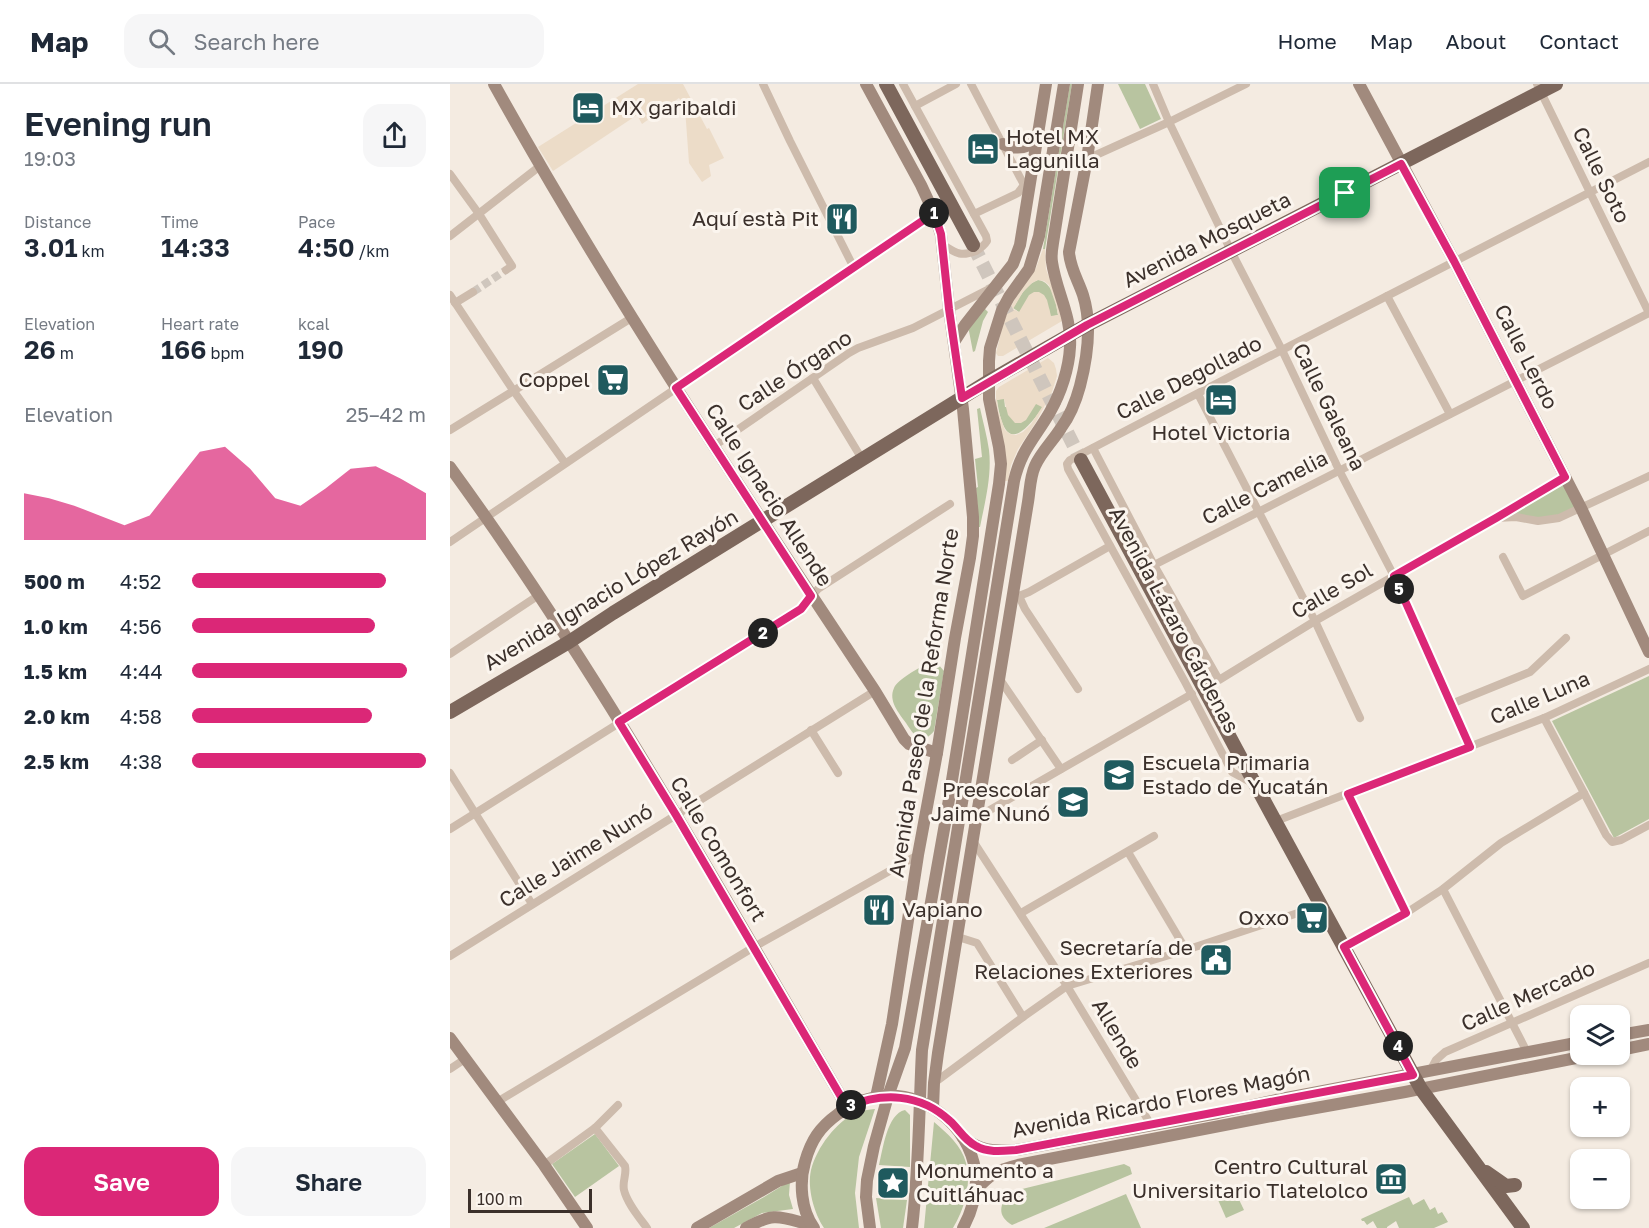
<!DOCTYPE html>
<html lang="en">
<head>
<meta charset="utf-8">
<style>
  body { margin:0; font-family:"Golos Text",sans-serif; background:#f6f6f7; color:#1f2937; height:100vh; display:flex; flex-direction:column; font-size:22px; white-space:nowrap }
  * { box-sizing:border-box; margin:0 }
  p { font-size:20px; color:#747a83 }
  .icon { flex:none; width:33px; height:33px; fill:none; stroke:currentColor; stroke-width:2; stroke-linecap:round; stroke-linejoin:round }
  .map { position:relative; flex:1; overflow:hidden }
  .details { display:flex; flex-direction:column; background:#fff; width:450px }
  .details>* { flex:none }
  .buttons { position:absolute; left:1120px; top:921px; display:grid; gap:12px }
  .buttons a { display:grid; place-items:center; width:60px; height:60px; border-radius:12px; background:#fff; box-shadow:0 2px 4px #0004; font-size:30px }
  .scale { position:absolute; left:18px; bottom:15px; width:124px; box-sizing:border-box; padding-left:6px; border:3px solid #3b302b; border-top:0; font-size:16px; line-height:21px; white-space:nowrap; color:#3b302b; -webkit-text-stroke:4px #fbf5ee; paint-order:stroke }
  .pin { position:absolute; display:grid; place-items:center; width:51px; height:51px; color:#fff; margin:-26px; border-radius:12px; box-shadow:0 3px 9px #0006 }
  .km { position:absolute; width:30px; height:30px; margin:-15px; border-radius:50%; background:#222; color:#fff; font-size:16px; line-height:30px; text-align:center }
  .round { display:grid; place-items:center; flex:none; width:63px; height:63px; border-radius:18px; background:#f6f6f7 }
  .head { display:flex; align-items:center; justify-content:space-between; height:102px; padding:0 24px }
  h1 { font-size:33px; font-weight:600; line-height:45px }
  .stats { display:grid; grid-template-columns:repeat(3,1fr); gap:9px; height:102px; padding:6px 24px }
  .stats div { display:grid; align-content:center }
  .stats b { font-size:26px; font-weight:600 }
  .stats small { font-size:16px; font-weight:400 }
  .stats p { font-size:16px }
  .chart { height:168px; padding:12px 24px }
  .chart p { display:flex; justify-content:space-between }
  .chart svg { width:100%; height:108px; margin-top:6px; fill:#db2777; opacity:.7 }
  .button { display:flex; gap:12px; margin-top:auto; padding:12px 24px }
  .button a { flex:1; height:69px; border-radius:18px; background:#db2777; color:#fff; font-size:24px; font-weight:600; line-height:69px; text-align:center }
  .button a+a { background:#f6f6f7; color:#1f2937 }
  ul { padding:0 24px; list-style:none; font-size:20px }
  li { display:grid; grid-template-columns:96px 72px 1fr; align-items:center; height:45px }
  li i { height:15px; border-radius:8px; background:#db2777 }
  header { display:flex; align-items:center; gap:36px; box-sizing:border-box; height:84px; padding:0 30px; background:#fff; border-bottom:2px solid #e0e1e3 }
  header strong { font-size:28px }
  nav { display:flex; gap:33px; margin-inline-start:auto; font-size:21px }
  .search { width:420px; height:54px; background:#f6f6f7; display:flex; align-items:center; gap:15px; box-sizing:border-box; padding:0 21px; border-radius:18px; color:#747a83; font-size:22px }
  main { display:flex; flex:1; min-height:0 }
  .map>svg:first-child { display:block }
</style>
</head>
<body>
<header>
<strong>Map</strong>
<div class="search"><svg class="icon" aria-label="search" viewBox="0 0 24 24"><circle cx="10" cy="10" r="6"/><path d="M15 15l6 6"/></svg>Search here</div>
<nav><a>Home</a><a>Map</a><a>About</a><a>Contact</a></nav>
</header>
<main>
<section class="details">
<div class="head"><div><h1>Evening run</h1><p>19:03</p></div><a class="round"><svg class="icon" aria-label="share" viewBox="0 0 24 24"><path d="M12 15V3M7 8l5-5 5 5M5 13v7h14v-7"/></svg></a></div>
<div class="stats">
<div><p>Distance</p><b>3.01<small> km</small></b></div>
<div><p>Time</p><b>14:33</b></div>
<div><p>Pace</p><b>4:50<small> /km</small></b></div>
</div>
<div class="stats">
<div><p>Elevation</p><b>26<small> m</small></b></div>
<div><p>Heart rate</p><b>166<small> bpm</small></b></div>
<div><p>kcal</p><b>190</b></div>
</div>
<div class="chart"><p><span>Elevation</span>25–42 m</p>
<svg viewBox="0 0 160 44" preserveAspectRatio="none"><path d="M0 44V25L10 27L20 30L30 34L40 38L50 34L60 21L70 8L80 6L90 15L100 27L110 30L120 23L130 15L140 14L150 19L160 25V44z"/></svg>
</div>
<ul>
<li><b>500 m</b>4:52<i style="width:83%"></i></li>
<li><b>1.0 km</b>4:56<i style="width:78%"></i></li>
<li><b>1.5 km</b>4:44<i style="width:92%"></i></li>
<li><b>2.0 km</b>4:58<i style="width:77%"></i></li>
<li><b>2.5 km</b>4:38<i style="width:100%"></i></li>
</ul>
<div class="button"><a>Save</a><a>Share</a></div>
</section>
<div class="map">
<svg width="1199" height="1144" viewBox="0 0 1199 1144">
  <rect width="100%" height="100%" fill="#f4ebe1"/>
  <!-- green -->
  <g fill="#b8c4a0">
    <path d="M620,0H622L595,165H593Z"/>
    <path d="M668,0H695L711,35L690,45Z"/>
    <path d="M588,196C603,198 606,218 608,231L600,233L599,224L569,228L563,224C570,213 575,201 588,196Z"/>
    <path d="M534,224L538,228L533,237L525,267L523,268L518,242Z"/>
    <path d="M554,314L555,323L586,319L593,323C569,357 554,364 547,316Z"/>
    <path d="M530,324C533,338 537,352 539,366C542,391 535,418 530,443H529L526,404L528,403L525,375L532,373L527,325Z"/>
    <path d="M1113,398L1126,425L1098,435L1064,430L1061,427Z"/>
    <path d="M478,579L488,580L494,587L484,647C471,663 464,651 456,639C449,629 438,617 444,604C448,595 469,584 478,579Z"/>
    <path d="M1199,592V735L1164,754L1102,637Z"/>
    <path d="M425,1025L409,1073L405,1109L409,1144H374C364,1129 357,1104 361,1086C367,1063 386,1038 407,1028C412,1026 419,1026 425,1025Z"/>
    <path d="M455,1026L460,1031V1083L429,1081C433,1065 437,1030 455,1026Z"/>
    <path d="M484,1038C497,1049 512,1062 516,1079C522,1100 514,1126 503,1144H474Z"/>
    <path d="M145,1050L169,1082L125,1113L102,1080Z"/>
    <path d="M674,1080L680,1083L682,1090L562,1141C546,1131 550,1120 560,1108Z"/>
    <path d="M340,1097L339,1111L343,1125L312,1129L284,1144H259L314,1113Z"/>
    <path d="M782,1101L794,1126L776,1134L765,1109Z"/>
    <path d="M676,1110L691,1144H594Z"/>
    <path d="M959,1113L963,1121L974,1115L980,1126L985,1123L988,1130L992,1128L998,1138L984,1144H949L946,1137L937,1143V1144H927L923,1137L917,1141L914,1137H912L911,1135Z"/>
    <path d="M426,1114L457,1116L453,1144H431Z"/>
  </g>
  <!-- plaza -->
  <g fill="#ecdcc8" fill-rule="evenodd">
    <path d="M188,0H233L257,45L259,44L274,74L259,81L261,92L252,98L239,79L235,24L229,14L192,40L187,31L103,87L88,63Z"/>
    <path d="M593,165H595L596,185L608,219L612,237L553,272H548L546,269L554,236L568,209L586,184ZM588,196L594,197L599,201L606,221L608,231L601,232L597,216L594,211L589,208H584L579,211L569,228L563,225L573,208L582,199Z"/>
    <path d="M598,274L604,279L606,285L607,292L602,308L586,338L568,365L561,381L558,397H555L546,326V307L549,303ZM554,315L558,331L565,339H571L576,336L586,320L592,323L581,340L573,348L566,351L560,350L555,346L548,326L547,316Z"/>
  </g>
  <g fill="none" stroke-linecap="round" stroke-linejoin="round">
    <!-- street-tunnel -->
    <path stroke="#cfc6bd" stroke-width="8" stroke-dasharray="8 4" stroke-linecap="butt" d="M23,208L56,186"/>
    <!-- primary-tunnel -->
    <path stroke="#cfc6bd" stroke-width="14" stroke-dasharray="14 7" stroke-linecap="butt" d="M523,161L631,376"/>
    <!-- street -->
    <g stroke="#cdbbac" stroke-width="8">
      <path d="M313,0L340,57L404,184"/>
      <path d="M453,0L536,152L537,157C534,162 531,164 526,167C510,173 506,169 493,161"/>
      <path d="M521,0L574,101"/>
      <path d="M703,0L719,38L781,167L832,266L889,386L944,492L1020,663"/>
      <path d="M1087,0L1199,229"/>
      <path d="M465,22L506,0"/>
      <path d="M637,75L719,38L796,0"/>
      <path d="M0,90L29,130L62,182L56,186"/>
      <path d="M524,130L568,109L574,101L579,102"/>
      <path d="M0,152L90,82"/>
      <path d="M0,211L63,306L115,379"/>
      <path d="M937,212L1000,330"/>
      <path d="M5,219L23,208"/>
      <path d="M363,294L412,375"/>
      <path d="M748,310L865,537L910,634"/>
      <path d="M0,346L183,233"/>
      <path d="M264,362L399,269L408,264L463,244L541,204"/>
      <path d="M643,364L704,481L769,596L865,537L1046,434L1066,433L1088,437L1109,434L1199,392"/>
      <path d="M1049,433L1115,392"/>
      <path d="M0,458L484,129"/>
      <path d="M1053,473L1073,512L1199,447"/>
      <path d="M704,481L1199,229"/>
      <path d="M566,511L569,512L579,508L660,462"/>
      <path d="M569,512L575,525L628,605"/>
      <path d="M0,570L89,511"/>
      <path d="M549,594L611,685"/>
      <path d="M1001,620L1080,588L1116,554"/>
      <path d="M1094,634L1134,709L1156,751L1162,758L1171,756L1199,741"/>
      <path d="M361,646L388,689"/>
      <path d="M562,676L592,656"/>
      <path d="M0,689L82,820"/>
      <path d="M804,700L782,688L735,598L618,385L617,380L620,376C812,275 1006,177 1199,78"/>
      <path d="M898,710L956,829"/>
      <path d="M526,734L742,610"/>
      <path d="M826,737L1094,634L1199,585"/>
      <path d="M0,745L351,525L368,505L500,420"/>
      <path d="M523,757L617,902L701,1041"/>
      <path d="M678,768L736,866"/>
      <path d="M993,805L1077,968"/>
      <path d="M571,829L704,752"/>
      <path d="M508,853L527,859L573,933"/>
      <path d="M894,863L956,829L993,805L1051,759L1134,709"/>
      <path d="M0,872L425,607"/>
      <path d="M0,985L15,975"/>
      <path d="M980,987L986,976L995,968L1199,879"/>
      <path d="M484,999L573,933L617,902L736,866L872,821"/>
      <path d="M47,1018L304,863L468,771"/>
      <path d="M145,1044L175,1082C177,1091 172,1097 174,1106C177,1119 189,1133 197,1144"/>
      <path d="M94,1081L145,1044L168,1021"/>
    </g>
    <!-- secondary -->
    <g stroke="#a18a7d" stroke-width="12">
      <path d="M44,0C160,209 293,408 425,607L454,655L459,660L487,669"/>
      <path d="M416,0L471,101L484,129L491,151L499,225L513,325L523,433V452L520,474L505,554L487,669L468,771L442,940L426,1013"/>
      <path d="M909,0L1004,177L1131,424L1199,568"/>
      <path d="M553,60C566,66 577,65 588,55"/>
      <path d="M504,258L515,241L563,180L570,161L596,0"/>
      <path d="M0,383C148,586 270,806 397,1023"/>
      <path d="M1170,951L1199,946"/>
      <path d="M0,954L94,1081L137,1144"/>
      <path d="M1170,966L1199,960"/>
      <path d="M483,1024L484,999L488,969L578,418C580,406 580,393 585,382C591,368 603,357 611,344C620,332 626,317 630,302C637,275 642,239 633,211C628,196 620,184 619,168L637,75L648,0"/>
      <path d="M513,1054C534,1068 542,1067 566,1066L768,1029L826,1016L1131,958"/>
      <path d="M525,1107C539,1091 547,1086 568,1081L832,1030L955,1008L1146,970"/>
      <path d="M247,1144L328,1097L352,1089"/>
      <path d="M296,1144C326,1127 330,1133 361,1141"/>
      <path d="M364,1144C351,1126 349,1099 355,1078C361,1056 370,1043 388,1030C402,1019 417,1014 434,1012C481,1008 525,1049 526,1096C526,1113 521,1129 513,1144"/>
      <path d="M420,1144L416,1113L417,1096L424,1062L438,1012L455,964L496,734L549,400L551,380L549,363L539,315V277L540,264L552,226L559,213L579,185L589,152L614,0"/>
      <path d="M462,1144C469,1085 469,1026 472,966L564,397C571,366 585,354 600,328C611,309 619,284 620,263C622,232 606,207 602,178C601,172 602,165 603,159L628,0"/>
    </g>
    <!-- primary -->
    <g stroke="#7d675c" stroke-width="14">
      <path d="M436,0L523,161"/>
      <path d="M631,376L805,700L971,1005L1073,1144"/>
      <path d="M0,628L119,558L163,529L539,297L637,241L1106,0"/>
      <path d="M1036,1088L1056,1102L1065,1101"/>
    </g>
  </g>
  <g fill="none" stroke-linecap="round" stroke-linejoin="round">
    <defs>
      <path id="route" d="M951,80L1004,177L1115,393L1046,434L944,492L1020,663L898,710L956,829L894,863L963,991L566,1066C553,1067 538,1069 526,1062C514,1056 509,1045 500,1037C470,1009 432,1008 397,1023L226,731L169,638L351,525L361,512L226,304L484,129L491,150L499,225L512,314L637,241Z"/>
    </defs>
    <!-- route casing -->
    <use href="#route" stroke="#fff" stroke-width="12"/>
    <!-- route -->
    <use href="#route" stroke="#db2777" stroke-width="8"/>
  </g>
  <!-- icons -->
  <defs>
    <symbol id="hotel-square" viewBox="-11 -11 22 22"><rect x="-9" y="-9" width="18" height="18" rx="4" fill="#1f5a5e" stroke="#fbf5ee"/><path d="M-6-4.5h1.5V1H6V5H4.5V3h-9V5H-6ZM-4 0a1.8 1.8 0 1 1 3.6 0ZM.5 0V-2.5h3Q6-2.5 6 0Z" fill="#fff"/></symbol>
    <symbol id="restaurant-square" viewBox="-11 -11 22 22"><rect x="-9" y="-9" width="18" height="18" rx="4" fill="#1f5a5e" stroke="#fbf5ee"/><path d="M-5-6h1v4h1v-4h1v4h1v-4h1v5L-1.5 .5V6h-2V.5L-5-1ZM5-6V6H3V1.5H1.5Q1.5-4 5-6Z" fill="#fff"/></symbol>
    <symbol id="supermarket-square" viewBox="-11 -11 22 22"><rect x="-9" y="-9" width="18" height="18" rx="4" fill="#1f5a5e" stroke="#fbf5ee"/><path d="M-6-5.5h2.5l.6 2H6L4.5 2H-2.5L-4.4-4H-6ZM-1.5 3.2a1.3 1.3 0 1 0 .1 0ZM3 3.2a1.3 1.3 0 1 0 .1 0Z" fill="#fff"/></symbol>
    <symbol id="school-square" viewBox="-11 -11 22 22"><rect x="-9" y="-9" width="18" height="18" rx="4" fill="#1f5a5e" stroke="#fbf5ee"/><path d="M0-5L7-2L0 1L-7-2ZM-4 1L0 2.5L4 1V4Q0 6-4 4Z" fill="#fff"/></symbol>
    <symbol id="civic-square" viewBox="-11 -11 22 22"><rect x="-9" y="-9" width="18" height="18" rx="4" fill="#1f5a5e" stroke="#fbf5ee"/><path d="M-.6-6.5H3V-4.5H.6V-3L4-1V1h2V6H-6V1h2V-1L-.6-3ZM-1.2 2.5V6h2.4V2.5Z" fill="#fff"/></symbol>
    <symbol id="museum-square" viewBox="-11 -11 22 22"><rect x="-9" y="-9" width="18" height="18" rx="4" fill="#1f5a5e" stroke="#fbf5ee"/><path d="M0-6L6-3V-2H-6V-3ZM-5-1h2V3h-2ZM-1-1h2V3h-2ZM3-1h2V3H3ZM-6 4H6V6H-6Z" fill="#fff"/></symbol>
    <symbol id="sight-square" viewBox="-11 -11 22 22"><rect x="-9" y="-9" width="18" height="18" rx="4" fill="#1f5a5e" stroke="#fbf5ee"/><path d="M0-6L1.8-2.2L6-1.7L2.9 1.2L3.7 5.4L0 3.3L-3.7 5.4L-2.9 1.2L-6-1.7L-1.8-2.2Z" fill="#fff"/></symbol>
  </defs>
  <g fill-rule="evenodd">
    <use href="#hotel-square" x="119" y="5" width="38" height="38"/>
    <use href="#hotel-square" x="514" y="46" width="38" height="38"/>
    <use href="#restaurant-square" x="373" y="116" width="38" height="38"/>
    <use href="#supermarket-square" x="144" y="277" width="38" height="38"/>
    <use href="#hotel-square" x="752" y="297" width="38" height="38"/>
    <use href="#school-square" x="650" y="672" width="38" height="38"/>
    <use href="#school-square" x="604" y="699" width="38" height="38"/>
    <use href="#restaurant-square" x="410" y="807" width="38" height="38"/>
    <use href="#supermarket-square" x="843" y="815" width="38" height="38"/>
    <use href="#civic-square" x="747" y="857" width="38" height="38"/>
    <use href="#museum-square" x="922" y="1076" width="38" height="38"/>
    <use href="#sight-square" x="424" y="1080" width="38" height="38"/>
  </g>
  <g text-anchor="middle" stroke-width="6" stroke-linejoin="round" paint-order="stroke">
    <!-- poi labels -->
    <g font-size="21" fill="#3b302b" stroke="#fbf5ee" text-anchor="end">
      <text x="161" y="31" text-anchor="start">MX garibaldi</text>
      <text x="556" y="60" text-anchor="start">Hotel MX<tspan x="556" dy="24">Lagunilla</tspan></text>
      <text x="369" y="142">Aquí està Pit</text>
      <text x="140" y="303">Coppel</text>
      <text x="771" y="356" text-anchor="middle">Hotel Victoria</text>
      <text x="692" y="686" text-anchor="start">Escuela Primaria<tspan x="692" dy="24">Estado de Yucatán</tspan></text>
      <text x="600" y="713">Preescolar<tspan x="600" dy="24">Jaime Nunó</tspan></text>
      <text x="452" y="833" text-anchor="start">Vapiano</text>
      <text x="839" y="841">Oxxo</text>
      <text x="743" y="871">Secretaría de<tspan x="743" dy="24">Relaciones Exteriores</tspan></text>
      <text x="918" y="1090">Centro Cultural<tspan x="918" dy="24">Universitario Tlatelolco</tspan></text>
      <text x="466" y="1094" text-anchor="start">Monumento a<tspan x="466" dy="24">Cuitláhuac</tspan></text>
    </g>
    <!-- street labels -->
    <g font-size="21" fill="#3b302b" stroke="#fbf5ee">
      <text transform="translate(1151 91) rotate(64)" y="7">Calle Soto</text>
      <text transform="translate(757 156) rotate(-27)" y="7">Avenida Mosqueta</text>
      <text transform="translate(1076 273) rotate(63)" y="7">Calle Lerdo</text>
      <text transform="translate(345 287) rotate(-33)" y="7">Calle Órgano</text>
      <text transform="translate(739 294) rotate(-27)" y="7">Calle Degollado</text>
      <text transform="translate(879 323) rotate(64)" y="7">Calle Galeana</text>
      <text transform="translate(815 404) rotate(-27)" y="7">Calle Camelia</text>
      <text transform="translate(319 411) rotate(57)" y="7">Calle Ignacio Allende</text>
      <text transform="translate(161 506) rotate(-31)" y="7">Avenida Ignacio López Rayón</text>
      <text transform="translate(882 507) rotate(-30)" y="7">Calle Sol</text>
      <text transform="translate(724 536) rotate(62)" y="7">Avenida Lázaro Cárdenas</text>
      <text transform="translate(1090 614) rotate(-23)" y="7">Calle Luna</text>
      <text transform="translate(474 619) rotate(-81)" y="7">Avenida Paseo de la Reforma Norte</text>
      <text transform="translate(268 765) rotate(59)" y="7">Calle Comonfort</text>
      <text transform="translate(126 772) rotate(-32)" y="7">Calle Jaime Nunó</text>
      <text transform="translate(1078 912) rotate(-24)" y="7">Calle Mercado</text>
      <text transform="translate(667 950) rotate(59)" y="7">Allende</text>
      <text transform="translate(711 1018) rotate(-11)" y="7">Avenida Ricardo Flores Magón</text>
    </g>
  </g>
</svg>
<div class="buttons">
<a><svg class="icon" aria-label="layers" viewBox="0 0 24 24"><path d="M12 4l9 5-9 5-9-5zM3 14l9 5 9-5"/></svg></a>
<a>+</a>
<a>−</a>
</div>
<div class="scale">100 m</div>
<div class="pin" style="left:895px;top:109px;background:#1e9e55"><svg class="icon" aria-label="arrive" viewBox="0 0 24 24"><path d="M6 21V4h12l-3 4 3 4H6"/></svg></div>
<b class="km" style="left:484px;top:129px">1</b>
<b class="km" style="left:313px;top:549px">2</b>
<b class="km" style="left:401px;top:1021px">3</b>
<b class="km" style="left:948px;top:962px">4</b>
<b class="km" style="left:949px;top:505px">5</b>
</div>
</main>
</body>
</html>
